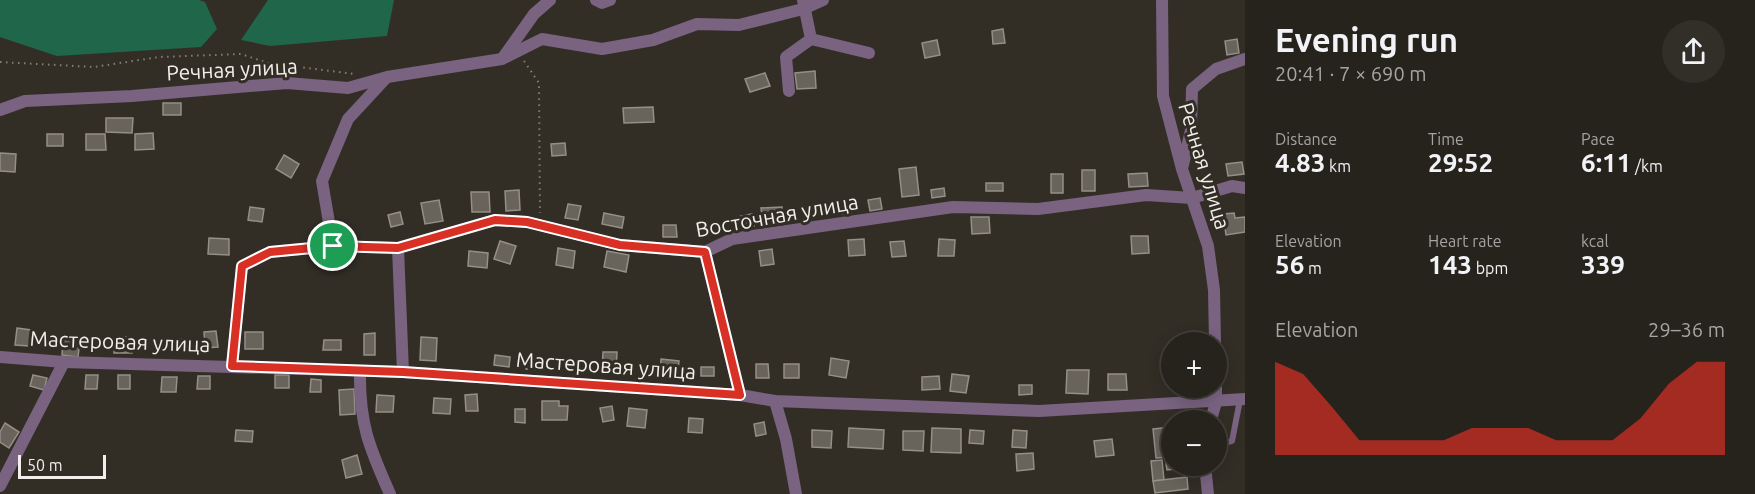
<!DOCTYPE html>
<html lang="en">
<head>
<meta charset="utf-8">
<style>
  body { margin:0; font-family:Ubuntu,sans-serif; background:#322f29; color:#f1f3f6; height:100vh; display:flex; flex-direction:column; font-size:22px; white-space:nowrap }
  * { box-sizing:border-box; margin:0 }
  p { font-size:20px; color:#a4a4a3 }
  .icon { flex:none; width:33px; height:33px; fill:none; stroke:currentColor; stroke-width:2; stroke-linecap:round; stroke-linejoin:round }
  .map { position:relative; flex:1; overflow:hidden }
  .drawer { display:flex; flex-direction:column; background:#26221c; width:510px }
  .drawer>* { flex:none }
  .controls { position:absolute; left:1161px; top:332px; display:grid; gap:12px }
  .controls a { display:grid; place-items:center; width:66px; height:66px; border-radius:50%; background:#26221c; box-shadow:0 3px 15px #0003,0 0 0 2px #423f3b; font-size:30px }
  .scale { position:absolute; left:18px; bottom:15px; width:88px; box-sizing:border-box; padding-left:6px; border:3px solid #f2efea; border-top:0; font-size:16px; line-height:21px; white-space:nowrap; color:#f2efea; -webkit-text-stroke:4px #322e26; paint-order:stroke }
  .pin { position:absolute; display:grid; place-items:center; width:51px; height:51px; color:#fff; margin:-26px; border:3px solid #fff; border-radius:50%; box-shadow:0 2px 6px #0007 }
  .round { display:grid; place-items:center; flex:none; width:63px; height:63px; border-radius:32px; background:#322f29 }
  .headline { display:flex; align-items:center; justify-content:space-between; height:102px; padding:0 30px }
  h1 { font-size:33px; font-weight:600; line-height:45px }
  .stats { display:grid; grid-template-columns:repeat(3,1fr); gap:9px; height:102px; padding:6px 30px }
  .stats div { display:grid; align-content:center }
  .stats b { font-size:26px; font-weight:600 }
  .stats small { font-size:16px; font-weight:400 }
  .stats p { font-size:16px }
  .chart { height:168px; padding:12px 30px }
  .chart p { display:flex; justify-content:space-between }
  .chart svg { width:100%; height:108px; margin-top:6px; fill:#d93025; opacity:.7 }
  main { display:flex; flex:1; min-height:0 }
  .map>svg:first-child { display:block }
</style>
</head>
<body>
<main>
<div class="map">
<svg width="1245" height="494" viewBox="0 0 1245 494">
  <rect width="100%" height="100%" fill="#322e26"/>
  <!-- green -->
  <g fill="#20664a">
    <path d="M0,0H199L205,2L217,29L201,47L57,56L0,37Z"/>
    <path d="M268,0H394L387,36L270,46L241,40Z"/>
  </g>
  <!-- building -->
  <g fill="#68635b" stroke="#948f87" stroke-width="1.5">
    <path d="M1003,29L1005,43L993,44L992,31Z"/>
    <path d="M1237,39L1239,53L1227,55L1225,41Z"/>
    <path d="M937,40L940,55L925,58L922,43Z"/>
    <path d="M815,71L816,88L797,89L795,73Z"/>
    <path d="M765,73L770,86L750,92L745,79Z"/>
    <rect x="163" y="103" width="18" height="12"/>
    <path d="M653,107L654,122L624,123L623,108Z"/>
    <path d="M106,118H133L132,133L106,132Z"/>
    <path d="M153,133L154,149L135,150V134Z"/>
    <rect x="47" y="134" width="16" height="12"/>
    <path d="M86,134H105L106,150H86Z"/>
    <path d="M565,143L566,155L552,156L551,144Z"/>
    <path d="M0,153L16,154L15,172L0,171Z"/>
    <path d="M284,155L299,164L291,178L276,169Z"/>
    <path d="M1242,162L1244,174L1228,176L1226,164Z"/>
    <path d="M916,167L919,195L902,197L899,169Z"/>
    <rect x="1082" y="170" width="13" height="21"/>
    <path d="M1147,173L1148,186L1129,187L1128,174Z"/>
    <rect x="1051" y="174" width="12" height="19"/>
    <rect x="986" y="183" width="17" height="8"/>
    <path d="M944,188L945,196L932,198L931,190Z"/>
    <path d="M519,190L520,210L506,211L505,191Z"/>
    <path d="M471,192H489L490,212H472Z"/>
    <path d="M880,198L882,209L870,211L868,200Z"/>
    <path d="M439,200L443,221L425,224L421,203Z"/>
    <path d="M850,200L851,213L839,214L838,201Z"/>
    <path d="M568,204L581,206L578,220L565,218Z"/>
    <path d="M250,207L264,209L262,222L248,220Z"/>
    <path d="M782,207L783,224L763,225L761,208Z"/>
    <path d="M400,212L403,224L391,227L388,215Z"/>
    <path d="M604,213L624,217L622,228L602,224Z"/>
    <path d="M1234,213L1235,218L1245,217V232L1226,235L1223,214Z"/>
    <path d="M752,214L754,226L739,228L737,217Z"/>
    <path d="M971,217H989L990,233L972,234Z"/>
    <path d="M713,224L714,234L701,236L700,226Z"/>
    <path d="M663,225H676L677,237H663Z"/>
    <path d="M1131,236H1148L1149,253L1132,254Z"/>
    <path d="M209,238L229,239V255L208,254Z"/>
    <path d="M864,239L865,255L849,256L848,240Z"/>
    <path d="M939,239L955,240L954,256H938Z"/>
    <path d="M500,241L516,246L510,264L494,259Z"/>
    <path d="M904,241L906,256L892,257L890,242Z"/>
    <path d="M558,248L575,251L573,268L556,265Z"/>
    <path d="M772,249L774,264L761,266L759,251Z"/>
    <path d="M469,251L488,253L487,268L468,266Z"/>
    <path d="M607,251L629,255L626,272L604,267Z"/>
    <path d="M17,328L31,330L29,346L15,345Z"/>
    <path d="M216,331L218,347L205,348L204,332Z"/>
    <rect x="245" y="332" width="18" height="17"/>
    <path d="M375,333V355H364V334Z"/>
    <path d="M115,337H132V353H114Z"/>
    <path d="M421,337L437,338L436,361L420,360Z"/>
    <path d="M63,339L80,340L78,357L62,355Z"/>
    <path d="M187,339V351H174L173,340Z"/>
    <path d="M324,340H341V350H323Z"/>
    <path d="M603,352H617L616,373L602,372Z"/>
    <path d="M495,355L510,357L509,367L494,365Z"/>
    <path d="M527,358L543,359L542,370L526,369Z"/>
    <path d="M831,358L849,361L846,378L829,375Z"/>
    <path d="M661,359L679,361L677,378L660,377Z"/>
    <path d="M756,364H768L769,378H756Z"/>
    <rect x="784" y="364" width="15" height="14"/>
    <rect x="701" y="367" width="13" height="9"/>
    <path d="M1067,370H1089L1088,394L1066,393Z"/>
    <path d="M952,374L969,376L966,393L950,391Z"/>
    <path d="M1108,374H1126L1127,390H1108Z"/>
    <path d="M33,375L47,378L44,390L30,386Z"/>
    <path d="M86,375H98L97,389H85Z"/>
    <rect x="118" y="375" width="12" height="14"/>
    <rect x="275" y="375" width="14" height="13"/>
    <path d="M198,376H210V389H197Z"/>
    <path d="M939,376L940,389L922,390V377Z"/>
    <path d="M162,377H177L176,392H161Z"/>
    <path d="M311,379L321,380V392H310Z"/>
    <path d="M1019,385H1032V394L1019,395Z"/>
    <path d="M354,389L355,414L340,415L339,390Z"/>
    <path d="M477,394L478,411H466L465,395Z"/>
    <path d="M377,395L394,396L393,412H376Z"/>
    <path d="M434,398L451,399L450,414L433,413Z"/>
    <path d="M542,401H559V406H568L567,420H542Z"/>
    <path d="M612,406L614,420L603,422L600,408Z"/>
    <path d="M629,408L647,410L645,428L627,426Z"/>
    <path d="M515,409H525V423L515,422Z"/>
    <path d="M689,418L703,419L702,433L688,432Z"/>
    <path d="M764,422L766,434L756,436L754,424Z"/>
    <path d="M5,423L19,432L9,448L0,442V432Z"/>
    <path d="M1172,427V457L1156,458L1153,429Z"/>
    <path d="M849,428L884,430L883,449L848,447Z"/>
    <path d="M932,428L961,429V453L931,452Z"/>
    <path d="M236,430L253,431L252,442L235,441Z"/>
    <path d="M812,430L832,431L831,448L812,447Z"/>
    <path d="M970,430L984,431L983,444L969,443Z"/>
    <path d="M1013,430L1027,431L1026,448L1012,447Z"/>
    <path d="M903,431H924L923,451L903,450Z"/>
    <path d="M1112,439L1114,455L1096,457L1094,441Z"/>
    <path d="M1033,453L1034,469L1017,471L1016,454Z"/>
    <path d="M357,455L362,474L346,478L342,460Z"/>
    <path d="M1165,458H1172V465H1188V468L1167,470Z"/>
    <path d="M1162,460L1164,480L1153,481L1151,461Z"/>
    <path d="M1187,477L1188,489L1155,493L1153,481Z"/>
  </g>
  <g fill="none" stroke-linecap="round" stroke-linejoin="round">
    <!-- path -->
    <g stroke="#838079" stroke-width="2" stroke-dasharray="1.5 4.5" stroke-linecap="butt">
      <path d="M524,61L539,83L540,213"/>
      <path d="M0,62L94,67L159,57L241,54L268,63L354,74"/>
    </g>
    <!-- service -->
    <path stroke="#796381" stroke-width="6" d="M1216,446L1232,441L1240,400"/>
    <!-- minor -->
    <g stroke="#796381" stroke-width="12">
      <path d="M596,0L602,3L610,0"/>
      <path d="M1162,0L1163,96L1182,169L1208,246L1214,290L1215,342"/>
      <path d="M811,39L869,53"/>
      <path d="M504,58L542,39L602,49L653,40L697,24L739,25L803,9L823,0"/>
      <path d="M789,91L786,57L811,39L803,0"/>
      <path d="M0,110L25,101L132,96L287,83L348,88L387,77L502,59L534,14L550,0"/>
      <path d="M1183,165L1191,130L1192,89L1216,69L1245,59"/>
      <path d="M333,246L322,181L348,119L386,78"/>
      <path d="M398,248L403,372"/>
      <path d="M705,252L740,395"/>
      <path d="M0,357L64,362L403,372L740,395L775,401L1039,411L1245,399"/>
      <path d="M232,366L242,266L270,252L333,246L398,248L495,220L527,222L620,245L705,252L732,239L953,207L1038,209L1146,195L1192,198L1232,186L1245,188"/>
      <path d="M360,371C359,423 369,447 390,494"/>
      <path d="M775,401L786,439L796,494"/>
      <path d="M1211,420L1216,402V387"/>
      <path d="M1205,465L1208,494"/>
      <path d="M0,486L64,362"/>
    </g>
  </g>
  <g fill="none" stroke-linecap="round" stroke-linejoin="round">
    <defs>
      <path id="route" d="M495,220L527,222L620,245L705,252L740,395L403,372L232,366L242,266L270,252L333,246L398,248Z"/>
    </defs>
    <!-- route casing -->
    <use href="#route" stroke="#fff" stroke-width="12"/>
    <!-- route -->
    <use href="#route" stroke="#d93025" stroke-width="8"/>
  </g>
  <g text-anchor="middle" stroke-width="6" stroke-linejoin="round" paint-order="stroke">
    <!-- street labels -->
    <g font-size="21" fill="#f2efea" stroke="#322e26">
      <text transform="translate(232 70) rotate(-3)" y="7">Речная улица</text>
      <text transform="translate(1204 166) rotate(73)" y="7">Речная улица</text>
      <text transform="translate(777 216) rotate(-10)" y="7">Восточная улица</text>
      <text transform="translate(120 342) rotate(2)" y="7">Мастеровая улица</text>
      <text transform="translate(606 366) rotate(4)" y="7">Мастеровая улица</text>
    </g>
  </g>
</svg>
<div class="controls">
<a>+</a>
<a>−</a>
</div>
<div class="scale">50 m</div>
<div class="pin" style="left:333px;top:246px;background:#1e9e55"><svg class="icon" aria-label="arrive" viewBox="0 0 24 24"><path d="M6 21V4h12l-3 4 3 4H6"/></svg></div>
</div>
<section class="drawer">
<div class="headline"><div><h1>Evening run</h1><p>20:41 · 7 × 690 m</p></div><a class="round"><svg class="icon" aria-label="share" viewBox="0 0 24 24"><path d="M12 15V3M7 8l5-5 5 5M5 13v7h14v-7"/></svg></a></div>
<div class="stats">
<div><p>Distance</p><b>4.83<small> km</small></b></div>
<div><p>Time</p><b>29:52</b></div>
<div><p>Pace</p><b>6:11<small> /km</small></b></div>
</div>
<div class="stats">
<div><p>Elevation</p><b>56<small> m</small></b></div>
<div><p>Heart rate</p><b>143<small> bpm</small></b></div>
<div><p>kcal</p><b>339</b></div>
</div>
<div class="chart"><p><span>Elevation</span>29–36 m</p>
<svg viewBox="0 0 160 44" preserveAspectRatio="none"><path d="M0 44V6L10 11L20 24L30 38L40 38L50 38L60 38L70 33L80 33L90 33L100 38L110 38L120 38L130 29L140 15L150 6L160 6V44z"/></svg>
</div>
</section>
</main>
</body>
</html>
